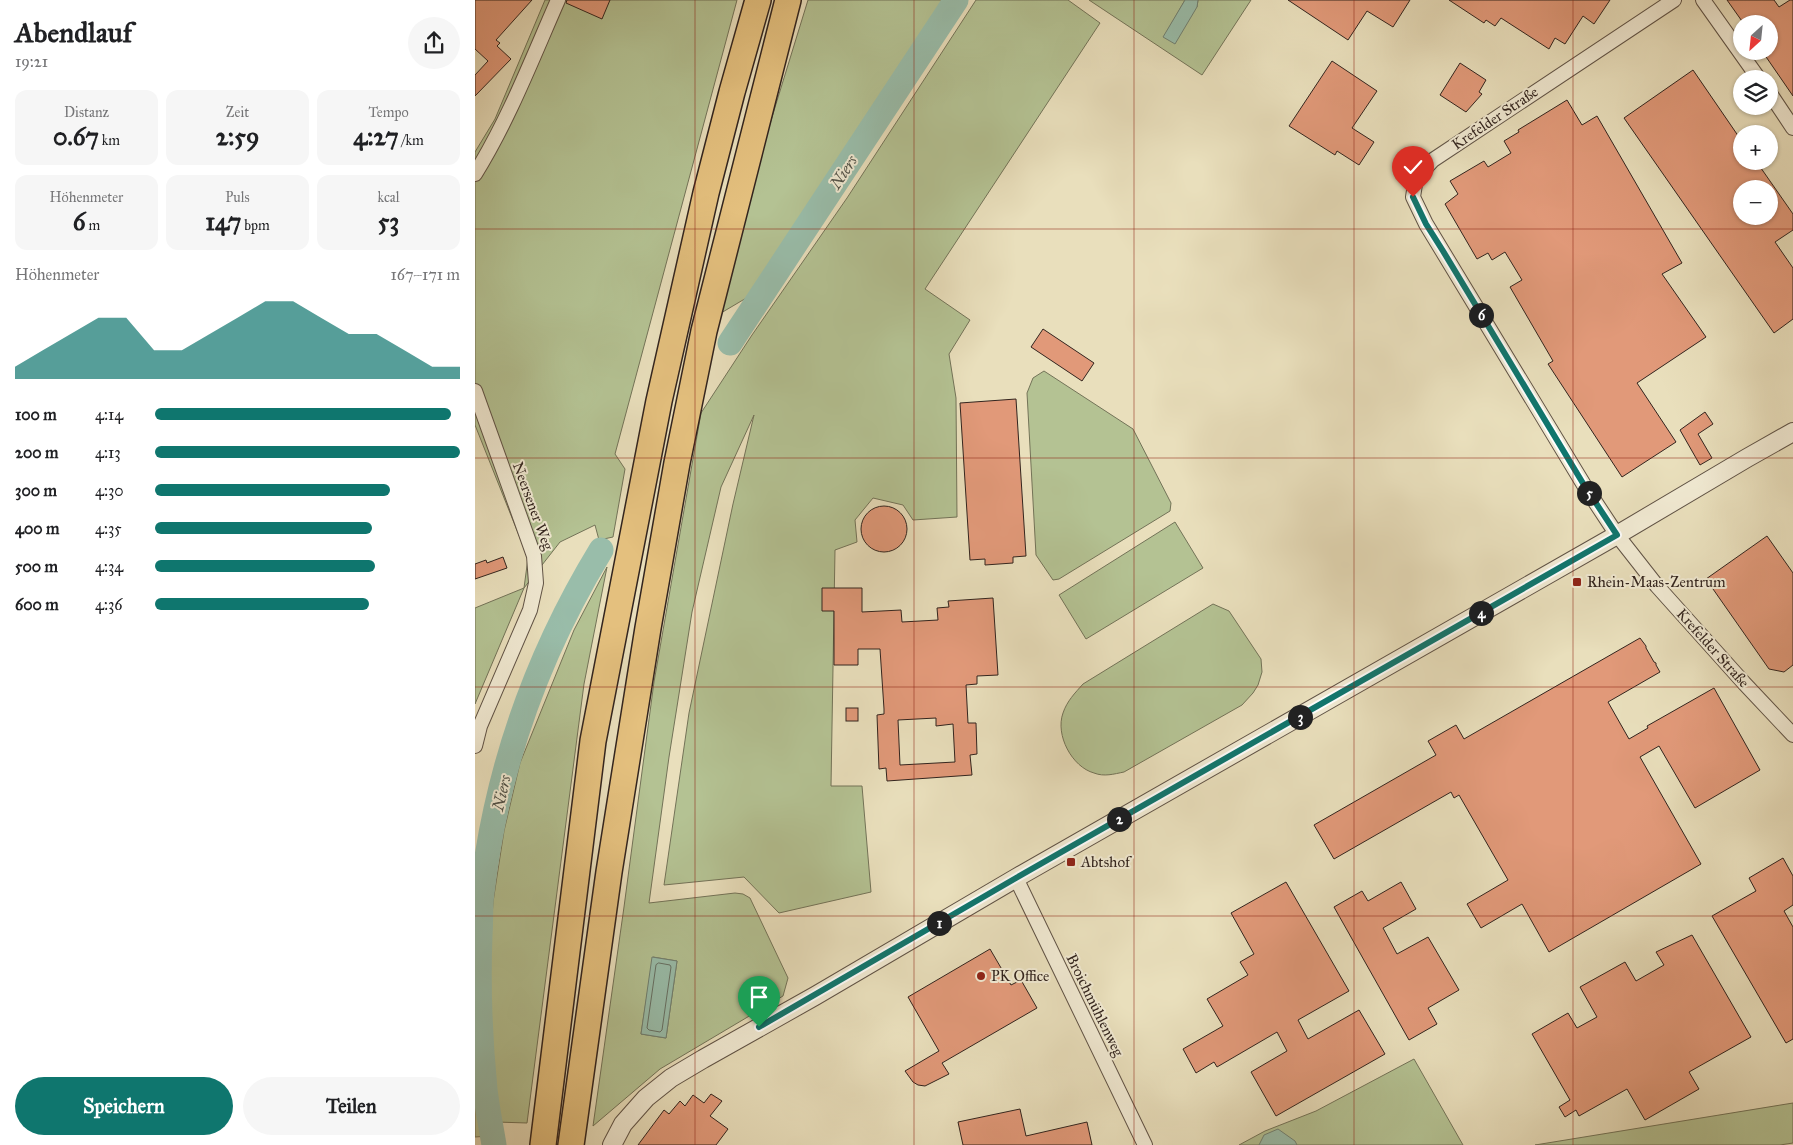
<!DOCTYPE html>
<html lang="de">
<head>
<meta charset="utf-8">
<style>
  body { margin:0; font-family:"IM FELL Great Primer",serif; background:#f6f6f6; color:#202124; height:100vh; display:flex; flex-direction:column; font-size:19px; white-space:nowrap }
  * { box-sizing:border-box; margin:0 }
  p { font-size:16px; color:#757577 }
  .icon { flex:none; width:28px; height:28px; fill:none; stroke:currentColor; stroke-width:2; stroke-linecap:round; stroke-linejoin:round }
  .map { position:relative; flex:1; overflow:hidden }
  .side { display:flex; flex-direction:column; background:#fff; width:475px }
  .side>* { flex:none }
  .needle { width:32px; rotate:207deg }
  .fabs { position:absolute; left:1258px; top:15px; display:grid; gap:10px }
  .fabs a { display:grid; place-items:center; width:45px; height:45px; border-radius:50%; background:#fff; box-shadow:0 1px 4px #0004; font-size:25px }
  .pin { position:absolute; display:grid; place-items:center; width:42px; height:42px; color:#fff; margin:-51px -21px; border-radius:50% 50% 50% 0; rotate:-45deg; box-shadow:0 0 5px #0007 }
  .pin .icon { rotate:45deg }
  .km { position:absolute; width:25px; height:25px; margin:-12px; border-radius:50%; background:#222; color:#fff; font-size:14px; line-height:25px; text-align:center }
  .round { display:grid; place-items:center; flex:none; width:52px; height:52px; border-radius:26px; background:#f6f6f6 }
  .overview { display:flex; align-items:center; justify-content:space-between; height:85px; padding:0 15px }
  h1 { font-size:28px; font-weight:700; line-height:38px }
  .metrics { display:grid; grid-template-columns:repeat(3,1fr); gap:8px; height:85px; padding:5px 15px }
  .metrics div { display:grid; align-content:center; border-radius:12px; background:#f6f6f6; text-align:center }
  .metrics b { font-size:25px; font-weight:700 }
  .metrics small { font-size:14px; font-weight:400 }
  .metrics p { font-size:14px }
  .chart { height:140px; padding:10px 15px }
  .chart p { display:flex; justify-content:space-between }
  .chart svg { width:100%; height:90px; margin-top:5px; fill:#0f766e; opacity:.7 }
  .action { display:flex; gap:10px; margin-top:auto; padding:10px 15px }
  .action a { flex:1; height:58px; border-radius:30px; background:#0f766e; color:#fff; font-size:20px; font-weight:700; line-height:58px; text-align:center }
  .action a+a { background:#f6f6f6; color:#202124 }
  ul { padding:0 15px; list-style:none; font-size:16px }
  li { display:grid; grid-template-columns:80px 60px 1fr; align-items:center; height:38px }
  li i { height:12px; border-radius:6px; background:#0f766e }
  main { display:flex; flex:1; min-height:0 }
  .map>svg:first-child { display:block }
</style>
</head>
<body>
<main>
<section class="side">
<div class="overview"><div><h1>Abendlauf</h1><p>19:21</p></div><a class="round"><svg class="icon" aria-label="share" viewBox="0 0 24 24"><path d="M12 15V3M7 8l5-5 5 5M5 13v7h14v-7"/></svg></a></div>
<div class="metrics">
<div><p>Distanz</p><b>0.67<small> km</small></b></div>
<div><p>Zeit</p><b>2:59</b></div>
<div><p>Tempo</p><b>4:27<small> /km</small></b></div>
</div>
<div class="metrics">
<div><p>Höhenmeter</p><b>6<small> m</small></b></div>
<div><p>Puls</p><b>147<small> bpm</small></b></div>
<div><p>kcal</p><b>53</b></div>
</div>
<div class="chart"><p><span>Höhenmeter</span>167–171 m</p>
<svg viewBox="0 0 160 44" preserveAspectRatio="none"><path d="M0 44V38L10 30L20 22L30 14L40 14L50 30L60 30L70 22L80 14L90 6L100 6L110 14L120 22L130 22L140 30L150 38L160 38V44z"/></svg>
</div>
<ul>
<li><b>100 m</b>4:14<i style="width:97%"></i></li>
<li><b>200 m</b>4:13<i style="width:100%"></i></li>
<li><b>300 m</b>4:30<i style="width:77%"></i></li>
<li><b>400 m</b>4:35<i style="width:71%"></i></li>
<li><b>500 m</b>4:34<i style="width:72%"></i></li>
<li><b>600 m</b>4:36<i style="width:70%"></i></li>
</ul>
<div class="action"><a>Speichern</a><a>Teilen</a></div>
</section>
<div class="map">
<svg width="1318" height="1145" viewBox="0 0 1318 1145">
  <rect width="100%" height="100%" fill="#e9dfbc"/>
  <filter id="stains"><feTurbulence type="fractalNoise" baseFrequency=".004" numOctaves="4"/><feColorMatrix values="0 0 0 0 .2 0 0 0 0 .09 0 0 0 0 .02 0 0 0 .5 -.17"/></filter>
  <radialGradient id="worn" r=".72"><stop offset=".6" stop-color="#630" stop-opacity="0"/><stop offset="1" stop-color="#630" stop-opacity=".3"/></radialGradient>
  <!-- green -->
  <g fill="#b4c293" stroke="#737358" fill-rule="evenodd">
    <path d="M70,0H262L140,454L150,469L138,537L124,540L120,525L85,542L49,588L0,704V608L49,588L53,558L0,425V152L20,119Z"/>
    <path d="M333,0H474L341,205L273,297L246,313L293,130Z"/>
    <path d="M501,0H593L625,23L450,289L495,320L474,354L481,398L482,517L438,520L428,505L398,498L380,520L382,542L360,550L356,786H387L396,892L304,913L269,877L189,885L214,713L258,504L279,415L246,487L217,612L194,757L174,903L260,893L268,894L275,898L313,978L308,996L185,1069L118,1126L149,907L179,682L226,413L277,335L372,198ZM178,957L202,961L191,1038L166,1034Z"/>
    <path d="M614,0H710L689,37L722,7L723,0H776L727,75Z"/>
    <path d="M569,371L658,429L696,503L695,511L584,579L578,580L561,555L552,393L558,378Z"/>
    <path d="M700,522L728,568L611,639L584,595Z"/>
    <path d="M132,567L109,684L52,1123L21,1122L14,1080L12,992L18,902L29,831L45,763L99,630Z"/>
    <path d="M738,604L754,611L786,659L787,672L783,685L778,693L767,705L649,772C639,774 629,777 619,773C597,767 580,735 588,713C592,701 600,693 608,684Z"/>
    <path d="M0,1017L5,1073L14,1136L0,1137Z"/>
    <path d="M939,1059L988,1145H764L790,1131L841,1111Z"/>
    <path d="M1318,1103V1143L1305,1145H1060Z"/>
  </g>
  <!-- water -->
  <g fill="#99bdaa" stroke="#708072">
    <path d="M710,0H723L722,7L700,44L688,37Z"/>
    <path d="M177,957L202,961L191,1038L166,1034Z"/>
    <path d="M803,1129L820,1141L822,1145H784L789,1135Z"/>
  </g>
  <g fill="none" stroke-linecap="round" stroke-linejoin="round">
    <!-- shore -->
    <path stroke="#667064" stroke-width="1" d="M184,963L195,965L196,967L187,1030L185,1032L174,1030L172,1028L181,965Z"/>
    <!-- stream -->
    <path stroke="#708072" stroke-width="4.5" d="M0,893L7,895"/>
    <!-- river -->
    <g stroke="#99bdaa" stroke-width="25">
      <path d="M255,343L481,0"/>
      <path d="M19,1145C16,1126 12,1108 10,1089C5,1038 3,986 5,935C6,921 5,907 7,893C21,771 62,655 126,550"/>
    </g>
  </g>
  <!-- building -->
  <g fill="#e19979" stroke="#32241e" fill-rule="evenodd">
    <path d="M0,0H57L21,40L25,43L22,46L36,59L0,96V75L13,61L0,49Z"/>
    <path d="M92,0H135L127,19L91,3Z"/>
    <path d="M813,0H935L918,27L892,11L873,40Z"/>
    <path d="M974,0H1135L1119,24L1108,16L1090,44L1080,38L1074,49L1026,18L1020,26L1011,20L1009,23Z"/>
    <path d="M1252,0H1299L1304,7L1315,0H1318V96L1287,51H1294V24H1269Z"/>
    <path d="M857,61L902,91L877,128L899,142L884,165L862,151L860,155L814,126Z"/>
    <path d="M985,63L1011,80L1004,92L1007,94L991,112L965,95Z"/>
    <path d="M1218,70L1266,140V161H1281L1318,214V230L1300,242L1318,268V319L1299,333L1149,118ZM1266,189H1294V216H1266Z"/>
    <path d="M1092,100L1107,125L1122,116L1207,263L1187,274L1231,337L1162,383L1201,442L1147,477L1073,364L1078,361L1035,287L1047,280L1030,252L1017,260L1013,253L1002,259L970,204L983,194L975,181L1009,161L1013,167L1036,153L1029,141L1044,132L1043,130Z"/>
    <path d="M568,329L619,363L607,381L556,347Z"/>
    <path d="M541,399L551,556L538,557V563L510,565V559L495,560L485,403Z"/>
    <path d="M1230,412L1238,424L1223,434L1237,458L1225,465L1205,430Z"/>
    <circle cx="409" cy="529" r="23"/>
    <path d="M1292,536L1318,573V665L1309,672L1294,669L1231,579Z"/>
    <path d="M28,557L32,568L0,579V564L11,560L12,563Z"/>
    <path d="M347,588H387V612L426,610L427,622L463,620L462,608L474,607L473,601L518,598L523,675L502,676V684L491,685L493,723H501L502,754L495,755L497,775L412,781L411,768L404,769L402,715L409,714V709L405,649H383V665H359V611H347ZM461,718V726L478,724L480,762L425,765L423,720Z"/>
    <path d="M1165,638L1171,646V648L1179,662L1181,663V665L1185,672L1133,702L1154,739L1173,728L1172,726L1239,688L1285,770L1220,808L1184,746L1165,757L1226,864L1074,952L1047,904L1006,928L992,904L1033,880L984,795L979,798L976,792L859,859L839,825L961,755L953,741L981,725L989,739Z"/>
    <rect x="371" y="708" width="12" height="13"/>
    <path d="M1308,858L1318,876V905L1309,911L1318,927V1039L1311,1043L1237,916L1281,891L1274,878Z"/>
    <path d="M811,882L874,991L823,1020L833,1039L884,1010L910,1054L801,1116L776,1072L812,1051L802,1032L742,1067L739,1062L721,1073L708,1049L748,1026L732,999L773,975L765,962L779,954L756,913Z"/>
    <path d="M926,882L941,909L908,928L922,954L953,937L984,990L953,1008L962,1024L934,1040L859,907L887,891L893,901Z"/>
    <path d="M1217,935L1276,1037L1214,1072L1224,1089L1170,1120L1152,1089L1104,1116L1101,1110L1090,1117L1084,1107L1095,1100L1057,1034L1093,1013L1102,1028L1122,1017L1105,987L1150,962L1161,981L1189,965L1181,952Z"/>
    <path d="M515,949L536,985L546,980L562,1008L467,1063L474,1074L450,1086L443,1085L438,1082L430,1071L464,1051L433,997Z"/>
    <path d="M236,1094L247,1101L235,1116L253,1129L241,1145H163L189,1110L194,1114L205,1101L210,1106L218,1095L229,1103Z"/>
    <path d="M545,1109L551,1136L612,1122L617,1145H488L483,1122Z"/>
  </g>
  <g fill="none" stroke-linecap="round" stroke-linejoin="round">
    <defs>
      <g id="minor">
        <path d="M1199,0L958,160L941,178L938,197L951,224L1109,485L1142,535L1182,586L1269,683L1318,735"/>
        <path d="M1228,0L1284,79"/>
        <path d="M1294,92L1318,128"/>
        <path d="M0,174C34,119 57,59 83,0"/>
        <path d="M0,391L59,556L61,583L55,610L5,726L0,746"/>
        <path d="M541,878L670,1145"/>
      </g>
      <path id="tertiary" d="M137,1145L148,1124L171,1098L196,1078L228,1059L340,996L541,878L1142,535L1272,458L1318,432"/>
      <g id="motorway">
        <path d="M68,1145L118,741L184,401L231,193L257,92L283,0"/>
        <path d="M96,1145L134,872L173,628L202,463L229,331L313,0"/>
      </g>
    </defs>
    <!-- minor casing -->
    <use href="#minor" stroke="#605346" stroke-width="16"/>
    <!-- tertiary casing -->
    <use href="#tertiary" stroke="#605346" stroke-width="20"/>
    <!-- motorway casing -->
    <use href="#motorway" stroke="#32241e" stroke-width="28"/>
    <!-- minor -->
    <use href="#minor" stroke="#f1ead3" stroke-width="14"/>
    <!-- tertiary -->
    <use href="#tertiary" stroke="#f1ead3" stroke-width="18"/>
    <!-- motorway -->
    <use href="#motorway" stroke="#e4c07e" stroke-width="25"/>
  </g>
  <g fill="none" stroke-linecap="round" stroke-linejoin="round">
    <defs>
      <path id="route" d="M284,1027L541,878L1142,535L1109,485L968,251L951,224L938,197"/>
    </defs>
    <!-- route casing -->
    <use href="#route" stroke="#fff" stroke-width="10"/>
    <!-- route -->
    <use href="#route" stroke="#0f766e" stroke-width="6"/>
  </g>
  <!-- grid -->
  <path fill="none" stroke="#8f2418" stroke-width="1" stroke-opacity="0.55" d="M220,0V1145M439,0V1145M659,0V1145M879,0V1145M1098,0V1145M0,229H1318M0,458H1318M0,687H1318M0,916H1318"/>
  <!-- markers -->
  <g fill="#8f2418" stroke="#f1ead3" stroke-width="2">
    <rect x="1097" y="577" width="10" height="10" rx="2.5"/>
    <rect x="591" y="857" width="10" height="10" rx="2.5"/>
    <circle cx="506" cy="976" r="5"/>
  </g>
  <g text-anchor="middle" stroke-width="4" stroke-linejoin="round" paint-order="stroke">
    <!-- street labels -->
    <g font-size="15" fill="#32241e" stroke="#f1ead3">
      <text transform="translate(1020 118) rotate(-34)" y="5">Krefelder Straße</text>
      <text transform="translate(58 506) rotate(70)" y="5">Neersener Weg</text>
      <text transform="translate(1238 648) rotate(48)" y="5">Krefelder Straße</text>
      <text transform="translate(620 1005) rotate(64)" y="5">Broichmühlenweg</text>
    </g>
    <!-- poi labels -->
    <g font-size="15" fill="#32241e" stroke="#f1ead3" text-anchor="start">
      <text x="1112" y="587">Rhein-Maas-Zentrum</text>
      <text x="606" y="867">Abtshof</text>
      <text x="516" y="981">PK Office</text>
    </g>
    <!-- water labels -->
    <g font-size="16" font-style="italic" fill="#515248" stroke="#f1ead3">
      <text transform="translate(368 172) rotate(-57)" y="6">Niers</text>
      <text transform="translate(26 793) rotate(-77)" y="6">Niers</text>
    </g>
  </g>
  <rect width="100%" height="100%" filter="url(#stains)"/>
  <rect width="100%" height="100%" fill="url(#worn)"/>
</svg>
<div class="fabs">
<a><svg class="needle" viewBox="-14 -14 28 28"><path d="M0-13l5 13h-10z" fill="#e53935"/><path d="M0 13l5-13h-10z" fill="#757577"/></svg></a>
<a><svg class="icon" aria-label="layers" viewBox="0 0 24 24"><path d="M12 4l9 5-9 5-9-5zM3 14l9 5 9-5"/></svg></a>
<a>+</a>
<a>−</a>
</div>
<div class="pin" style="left:284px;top:1027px;background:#1e9e55"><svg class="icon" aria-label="arrive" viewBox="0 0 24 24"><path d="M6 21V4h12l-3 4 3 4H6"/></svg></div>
<div class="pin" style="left:938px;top:197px;background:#d93025"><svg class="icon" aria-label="check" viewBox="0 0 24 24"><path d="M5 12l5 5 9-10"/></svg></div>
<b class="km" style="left:464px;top:923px">1</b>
<b class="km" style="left:644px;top:819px">2</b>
<b class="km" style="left:825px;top:717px">3</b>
<b class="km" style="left:1006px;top:613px">4</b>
<b class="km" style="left:1114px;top:493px">5</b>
<b class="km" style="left:1006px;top:315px">6</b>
</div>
</main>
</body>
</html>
